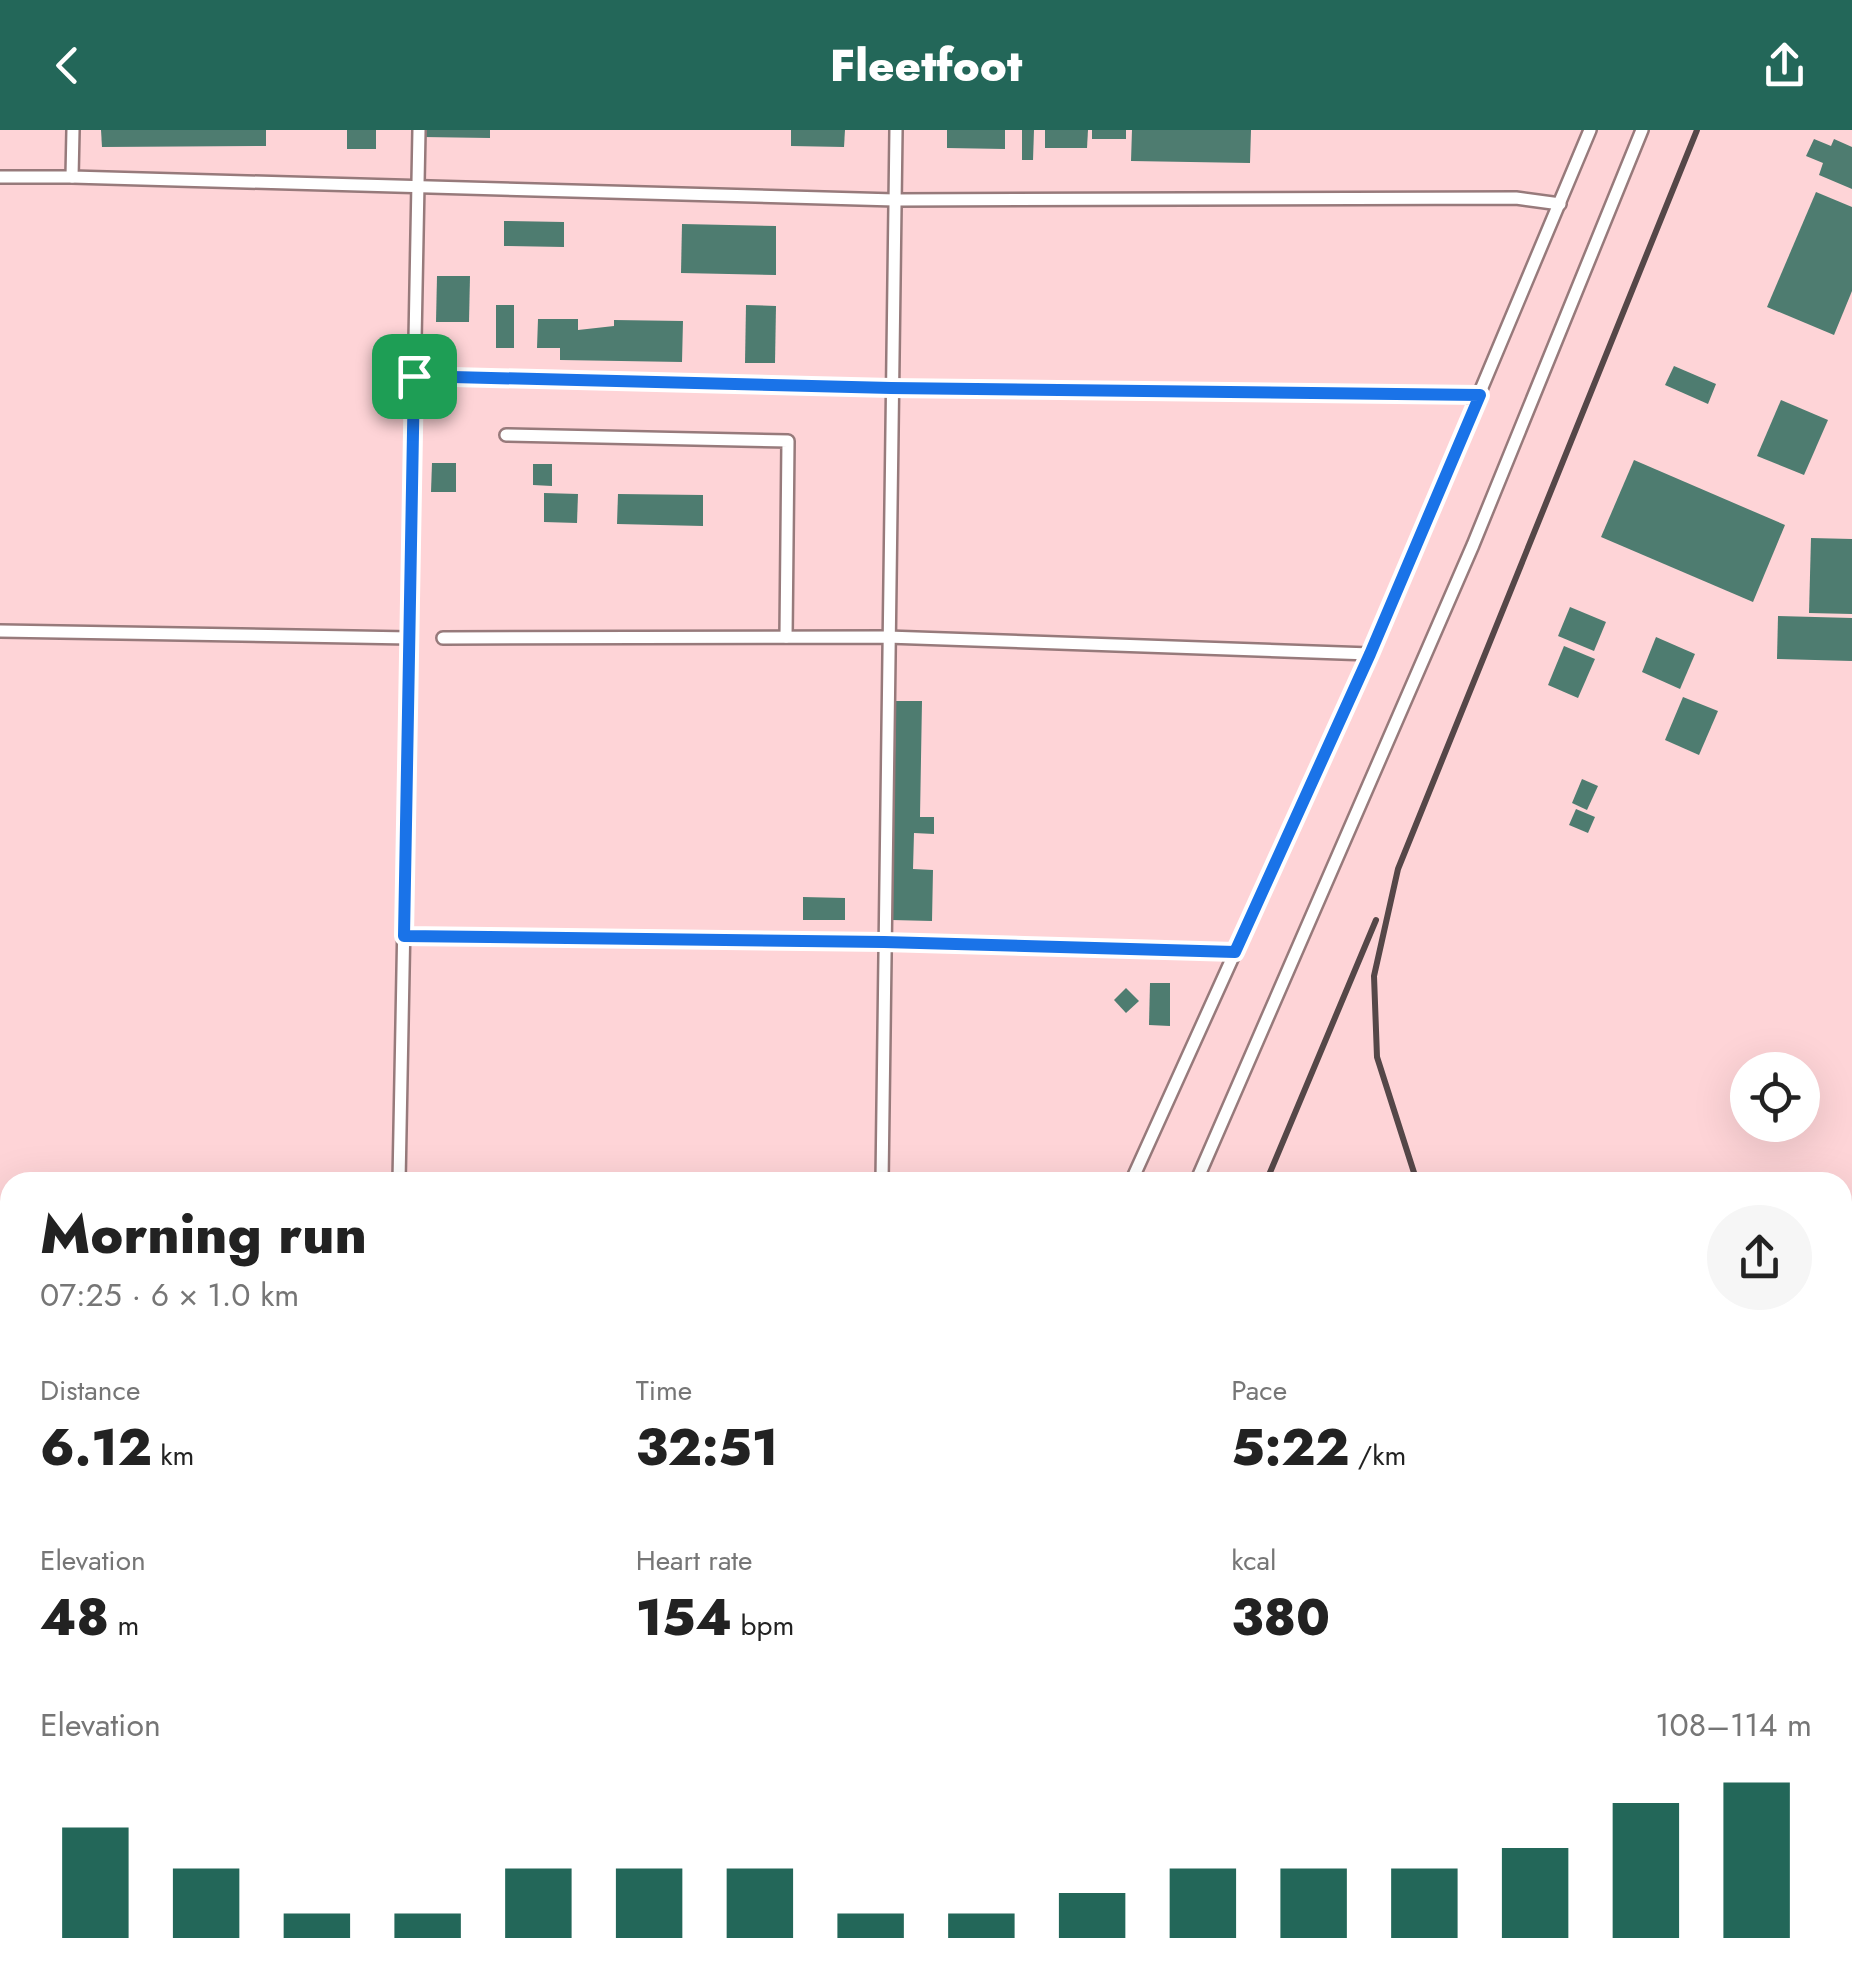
<!DOCTYPE html>
<html lang="en">
<head>
<meta charset="utf-8">
<style>
  body { margin:0; font-family:Jost,sans-serif; background:#f6f6f6; color:#222; height:100vh; display:flex; flex-direction:column; font-size:38px; white-space:nowrap }
  * { box-sizing:border-box; margin:0 }
  p { font-size:32px; color:#767676 }
  .icon { flex:none; width:55px; height:55px; fill:none; stroke:currentColor; stroke-width:2; stroke-linecap:round; stroke-linejoin:round }
  .map { position:relative; flex:1; overflow:hidden }
  .panel { position:absolute; left:0px; top:1042px; width:1852px; height:812px; display:flex; flex-direction:column; background:#fff; border-radius:30px 30px 0 0; box-shadow:0 10px 40px #0002 }
  .panel>* { flex:none }
  .controls { position:absolute; left:1730px; top:922px; display:grid; gap:20px }
  .controls a { display:grid; place-items:center; width:90px; height:90px; border-radius:50%; background:#fff; box-shadow:0 10px 40px #0002; font-size:50px }
  .pin { position:absolute; display:grid; place-items:center; width:85px; height:85px; color:#fff; margin:-42px; border-radius:20px; box-shadow:0 5px 15px #0006 }
  .round { display:grid; place-items:center; flex:none; width:105px; height:105px; border-radius:52px; background:#f6f6f6 }
  .summary { display:flex; align-items:center; justify-content:space-between; height:170px; padding:0 40px }
  h1 { font-size:55px; font-weight:800; line-height:75px }
  .stats { display:grid; grid-template-columns:repeat(3,1fr); gap:15px; height:170px; padding:10px 40px }
  .stats div { display:grid; align-content:center }
  .stats b { font-size:50px; font-weight:800 }
  .stats small { font-size:28px; font-weight:400 }
  .stats p { font-size:28px }
  .chart { height:280px; padding:20px 40px }
  .chart p { display:flex; justify-content:space-between }
  .chart svg { width:100%; height:180px; margin-top:10px; stroke:#236759; stroke-width:6 }
  header { display:flex; justify-content:space-between; align-items:center; height:130px; padding:0 40px; background:#236759; color:#fff; font-size:45px; font-weight:800 }
  .map>svg:first-child { display:block }
</style>
</head>
<body>
<header><svg class="icon" aria-label="back" viewBox="0 0 24 24"><path d="M15 5l-7 7 7 7"/></svg>Fleetfoot<svg class="icon" aria-label="share" viewBox="0 0 24 24"><path d="M12 15V3M7 8l5-5 5 5M5 13v7h14v-7"/></svg></header>
<div class="map">
<svg width="1852" height="1853" viewBox="0 0 1852 1853">
  <rect width="100%" height="100%" fill="#fbe6e7"/>
  <!-- built -->
  <path fill="#fed4d7" fill-rule="evenodd" d="M0,0H1852V1853H370L352,1845H1842V1052H10V1708L0,1706ZM1748,940H1802V995H1748Z"/>
  <!-- building -->
  <g fill="#4e7c70">
    <path d="M101,0H266V16L102,17Z"/>
    <rect x="347" y="0" width="29" height="19"/>
    <path d="M423,0H490V8L423,7Z"/>
    <path d="M791,0H845L844,17L791,16Z"/>
    <path d="M947,0H1005V19L947,18Z"/>
    <path d="M1022,0H1034L1033,30H1022Z"/>
    <path d="M1045,0H1088L1087,18H1045Z"/>
    <rect x="1092" y="0" width="34" height="9"/>
    <path d="M1132,0H1251L1250,33L1131,31Z"/>
    <path d="M1814,9L1831,16L1834,9L1852,17V59L1819,45L1823,33L1806,26Z"/>
    <path d="M1816,62L1852,77V161L1834,205L1767,177Z"/>
    <path d="M504,91L564,92V117L504,116Z"/>
    <path d="M682,94L776,96V145L681,143Z"/>
    <path d="M437,146H470L469,192H436Z"/>
    <rect x="496" y="175" width="18" height="43"/>
    <path d="M746,175L776,176L775,233H745Z"/>
    <path d="M538,189H578V200L614,196V190L683,191L682,232L560,230V218H537Z"/>
    <path d="M1674,236L1716,254L1708,274L1665,255Z"/>
    <path d="M1781,270L1828,290L1804,345L1757,326Z"/>
    <path d="M1634,330L1785,395L1753,472L1601,407Z"/>
    <path d="M432,333H456V362H431Z"/>
    <path d="M533,334H552V356L533,355Z"/>
    <path d="M544,363L578,364L577,393L544,392Z"/>
    <path d="M618,364L703,365V396L617,394Z"/>
    <path d="M1811,408L1852,409V484L1809,483Z"/>
    <path d="M1570,477L1606,492L1594,521L1558,506Z"/>
    <path d="M1778,486L1852,488V531L1777,529Z"/>
    <path d="M1656,507L1695,524L1680,559L1642,542Z"/>
    <path d="M1564,516L1595,529L1578,568L1548,555Z"/>
    <path d="M1683,567L1718,581L1699,625L1665,610Z"/>
    <path d="M896,571H922L920,687H934V704L914,703L913,739L933,740L932,791L892,790Z"/>
    <path d="M1582,649L1598,656L1587,680L1572,673Z"/>
    <path d="M1576,679L1595,687L1588,703L1569,695Z"/>
    <path d="M803,767L845,768V790H803Z"/>
    <path d="M1150,853H1170V896L1149,895Z"/>
    <path d="M1126,858L1139,871L1126,883L1114,870Z"/>
  </g>
  <g fill="none" stroke-linecap="round" stroke-linejoin="round">
    <defs>
      <g id="service">
        <path d="M73,0L72,47L895,70L1516,68L1560,74"/>
        <path d="M0,47H72"/>
        <path d="M415,246L891,258L1479,265"/>
        <path d="M506,305L788,311L786,507"/>
        <path d="M0,501L410,508"/>
        <path d="M443,508L887,507L1370,524"/>
        <path d="M404,806L884,812L1235,822"/>
        <path d="M399,1052L419,0"/>
        <path d="M882,1052L896,0"/>
        <path d="M1131,1052L1370,524L1590,0"/>
        <path d="M1196,1052L1473,415L1642,0"/>
        <path d="M0,1099L10,1100"/>
        <path d="M485,1845L493,1853"/>
        <path d="M829,1853L833,1845"/>
        <path d="M856,1853L859,1845"/>
      </g>
      <g id="tertiary">
        <path d="M0,1768L10,1771"/>
        <path d="M222,1845L241,1853"/>
      </g>
    </defs>
    <!-- service casing -->
    <use href="#service" stroke="#977a7b" stroke-width="16"/>
    <!-- tertiary casing -->
    <use href="#tertiary" stroke="#977a7b" stroke-width="32"/>
    <!-- service -->
    <use href="#service" stroke="#fff" stroke-width="11"/>
    <!-- tertiary -->
    <use href="#tertiary" stroke="#fff" stroke-width="28"/>
    <!-- rail -->
    <g stroke="#554748" stroke-width="6">
      <path d="M1266,1052L1376,790"/>
      <path d="M1417,1052L1377,927L1374,846L1398,739L1697,0"/>
      <path d="M1842,1731L1852,1745"/>
      <path d="M932,1853L935,1845"/>
    </g>
  </g>
  <g fill="none" stroke-linecap="round" stroke-linejoin="round">
    <defs>
      <path id="route" d="M414,246L891,258L1480,265L1370,524L1235,822L884,812L404,806Z"/>
    </defs>
    <!-- route casing -->
    <use href="#route" stroke="#fff" stroke-width="20"/>
    <!-- route -->
    <use href="#route" stroke="#1a73e8" stroke-width="12"/>
  </g>
</svg>
<div class="controls">
<a><svg class="icon" aria-label="locate" viewBox="0 0 24 24"><circle cx="12" cy="12" r="6"/><path d="M12 2v4M12 18v4M2 12h4M18 12h4"/></svg></a>
</div>
<div class="pin" style="left:414px;top:246px;background:#1e9e55"><svg class="icon" aria-label="arrive" viewBox="0 0 24 24"><path d="M6 21V4h12l-3 4 3 4H6"/></svg></div>
<section class="panel">
<div class="summary"><div><h1>Morning run</h1><p>07:25 · 6 × 1.0 km</p></div><a class="round"><svg class="icon" aria-label="share" viewBox="0 0 24 24"><path d="M12 15V3M7 8l5-5 5 5M5 13v7h14v-7"/></svg></a></div>
<div class="stats">
<div><p>Distance</p><b>6.12<small> km</small></b></div>
<div><p>Time</p><b>32:51</b></div>
<div><p>Pace</p><b>5:22<small> /km</small></b></div>
</div>
<div class="stats">
<div><p>Elevation</p><b>48<small> m</small></b></div>
<div><p>Heart rate</p><b>154<small> bpm</small></b></div>
<div><p>kcal</p><b>380</b></div>
</div>
<div class="chart"><p><span>Elevation</span>108–114 m</p>
<svg viewBox="0 0 160 44" preserveAspectRatio="none"><path d="M5 44V17M15 44V27M25 44V38M35 44V38M45 44V27M55 44V27M65 44V27M75 44V38M85 44V38M95 44V33M105 44V27M115 44V27M125 44V27M135 44V22M145 44V11M155 44V6"/></svg>
</div>
</section>
</div>
</body>
</html>
